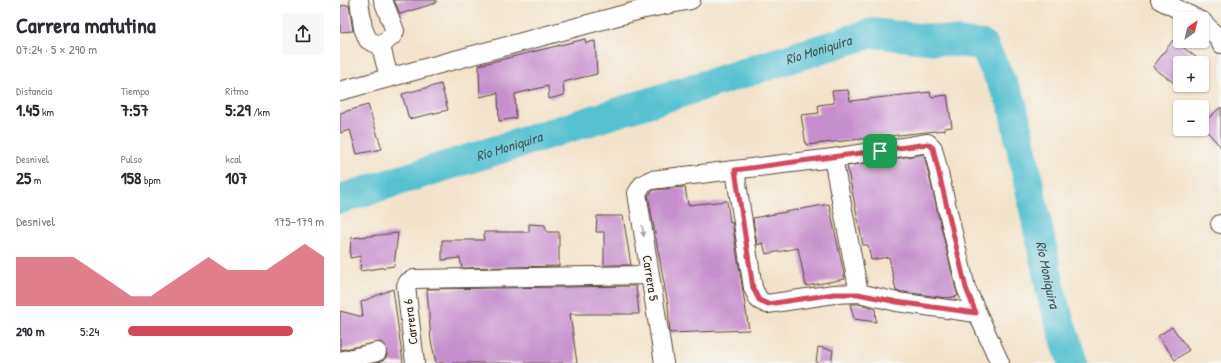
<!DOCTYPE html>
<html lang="es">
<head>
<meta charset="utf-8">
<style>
  body { margin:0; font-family:"Patrick Hand",sans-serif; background:#f7f7f7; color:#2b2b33; height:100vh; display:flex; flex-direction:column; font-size:15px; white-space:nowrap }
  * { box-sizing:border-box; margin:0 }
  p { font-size:13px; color:#7c7c81 }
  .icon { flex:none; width:22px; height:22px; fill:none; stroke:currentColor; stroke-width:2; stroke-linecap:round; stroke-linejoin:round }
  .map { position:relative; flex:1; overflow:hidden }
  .panel { display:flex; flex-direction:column; background:#fff; width:340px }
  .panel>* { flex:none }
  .needle { width:26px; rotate:34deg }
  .controls { position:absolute; left:833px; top:12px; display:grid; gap:8px }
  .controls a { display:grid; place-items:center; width:36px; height:36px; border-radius:4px; background:#fff; box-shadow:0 1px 3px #0004; font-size:20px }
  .pin { position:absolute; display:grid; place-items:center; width:34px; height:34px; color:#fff; margin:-17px; border-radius:8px; box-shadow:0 2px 6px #0006 }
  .round { display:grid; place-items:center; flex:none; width:42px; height:42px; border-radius:4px; background:#f7f7f7 }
  .head { display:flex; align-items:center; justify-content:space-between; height:68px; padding:0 16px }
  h1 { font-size:22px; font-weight:700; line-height:30px }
  .stats { display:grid; grid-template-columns:repeat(3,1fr); gap:6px; height:68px; padding:4px 16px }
  .stats div { display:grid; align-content:center }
  .stats b { font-size:17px; font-weight:700 }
  .stats small { font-size:11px; font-weight:400 }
  .stats p { font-size:11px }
  .chart { height:112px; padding:8px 16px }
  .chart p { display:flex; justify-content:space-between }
  .chart svg { width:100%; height:72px; margin-top:4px; fill:#d1495b; opacity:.7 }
  ul { padding:0 16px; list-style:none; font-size:13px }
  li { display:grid; grid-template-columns:64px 48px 1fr; align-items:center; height:30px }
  li i { height:10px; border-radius:5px; background:#d1495b }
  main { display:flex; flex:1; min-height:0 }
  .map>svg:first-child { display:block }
</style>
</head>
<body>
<main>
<section class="panel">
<div class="head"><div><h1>Carrera matutina</h1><p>07:24 · 5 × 290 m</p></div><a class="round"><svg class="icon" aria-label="share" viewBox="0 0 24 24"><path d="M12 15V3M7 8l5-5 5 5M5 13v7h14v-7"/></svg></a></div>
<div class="stats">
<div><p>Distancia</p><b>1.45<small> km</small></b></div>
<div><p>Tiempo</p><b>7:57</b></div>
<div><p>Ritmo</p><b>5:29<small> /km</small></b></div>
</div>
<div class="stats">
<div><p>Desnivel</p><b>25<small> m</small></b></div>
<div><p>Pulso</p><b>158<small> bpm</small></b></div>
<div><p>kcal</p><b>107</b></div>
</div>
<div class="chart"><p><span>Desnivel</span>175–179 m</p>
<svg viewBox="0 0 160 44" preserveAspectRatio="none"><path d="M0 44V14L10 14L20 14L30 14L40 22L50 30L60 38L70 38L80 30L90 22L100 14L110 22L120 22L130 22L140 14L150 6L160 14V44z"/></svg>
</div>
<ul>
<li><b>290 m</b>5:24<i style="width:84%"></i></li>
</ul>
</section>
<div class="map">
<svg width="881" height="363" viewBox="0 0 881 363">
  <rect width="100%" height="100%" fill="#f6f6f2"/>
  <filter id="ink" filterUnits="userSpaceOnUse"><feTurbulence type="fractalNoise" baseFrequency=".025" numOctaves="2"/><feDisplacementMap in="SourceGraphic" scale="8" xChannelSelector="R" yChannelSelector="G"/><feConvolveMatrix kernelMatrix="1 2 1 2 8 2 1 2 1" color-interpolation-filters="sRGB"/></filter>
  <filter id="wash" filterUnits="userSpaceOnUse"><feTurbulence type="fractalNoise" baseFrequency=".012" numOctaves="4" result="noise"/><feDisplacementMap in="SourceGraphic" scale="16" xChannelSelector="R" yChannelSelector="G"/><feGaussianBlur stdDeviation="0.9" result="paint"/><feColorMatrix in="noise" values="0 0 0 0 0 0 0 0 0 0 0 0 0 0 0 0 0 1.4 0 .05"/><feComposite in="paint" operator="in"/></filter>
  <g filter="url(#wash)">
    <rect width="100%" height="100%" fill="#f3e2ca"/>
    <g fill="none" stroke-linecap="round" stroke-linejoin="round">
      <!-- river -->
      <path stroke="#56c1d1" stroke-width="30" id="s1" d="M0,199L532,33L643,45L672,103L713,301L733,363"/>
    </g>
    <g id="blocks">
      <!-- building -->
      <g fill="#c68ecc">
        <path d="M54,0H96V3L60,14Z"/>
        <path d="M9,5L13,31L0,32V6Z"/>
        <path d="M245,39L246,43L255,41L257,74L223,82L224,95L209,99L208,86L175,94L176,118L159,121L158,93L140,97L139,65Z"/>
        <path d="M833,40L864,63H840V75L834,83L813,67Z"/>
        <path d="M101,84L108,110L69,119L62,94Z"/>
        <path d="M508,90L510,101L590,92L591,97L607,95L612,127L604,128L605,130L466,145L461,115L479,113L478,105L494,103L492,91Z"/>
        <path d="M28,105L42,149L17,154L10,130L0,133V113Z"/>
        <path d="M881,107V147L862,126V124Z"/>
        <path d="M584,154L616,290L618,296L607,298L556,291L549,257L531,260L528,245H523L507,166Z"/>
        <path d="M345,187L348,205L387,201L390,223L392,222L409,330L330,333L328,305L308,195L314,190Z"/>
        <path d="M489,204L505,279L466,286L458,248L426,254L423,243L417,245L413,218Z"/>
        <path d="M257,216H283L291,265H264V232H256Z"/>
        <path d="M189,224L205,225L207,232H219V266L122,268L120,258L102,260V240H144V232H189Z"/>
        <path d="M58,233L54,266L20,271L21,256L10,258L11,238Z"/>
        <path d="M296,286L299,314H230L237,363H96L91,341L87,289Z"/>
        <path d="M53,289L63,363H36L44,360L47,355L45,345L40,342L0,350V311L23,317L21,302Z"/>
        <path d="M510,304H518L535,308L536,322L514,319Z"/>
        <path d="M832,327L849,350L835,360L818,336Z"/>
        <path d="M478,347L493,350L491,363H476Z"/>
      </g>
    </g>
  </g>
  <g filter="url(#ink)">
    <use href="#blocks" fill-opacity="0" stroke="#574638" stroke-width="1"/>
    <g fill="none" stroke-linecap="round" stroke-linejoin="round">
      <defs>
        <g id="minor">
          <path d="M19,0L23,28L28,40L41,46"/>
          <path d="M820,0L857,19"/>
          <path d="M862,21L879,39L881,44"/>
          <path d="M41,46L53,35L55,31L43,0"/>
          <path d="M41,46L49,78"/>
          <path d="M0,91L300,10L351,0"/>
          <path d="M493,158L519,293"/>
          <path d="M395,170L413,288L419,300L427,304L494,294L519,293L557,302L636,313"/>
          <path d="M880,224H881"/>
          <path d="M0,361L37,352"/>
          <path d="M75,363L66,286L68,282L74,279L310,275"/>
          <path d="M324,363L297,193L302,185L311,180L493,158L588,143L593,148L626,288L660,363"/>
        </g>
      </defs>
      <!-- minor casing -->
      <use href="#minor" stroke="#574638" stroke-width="20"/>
      <!-- minor -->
      <use href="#minor" stroke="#fff" stroke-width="18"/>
    </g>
    <!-- one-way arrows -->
    <defs><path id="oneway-solid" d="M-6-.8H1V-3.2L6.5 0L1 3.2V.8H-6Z"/></defs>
    <use fill="#a79f9a" href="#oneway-solid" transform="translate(303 231) rotate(81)"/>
  </g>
  <g fill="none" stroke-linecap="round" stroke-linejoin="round" filter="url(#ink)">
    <defs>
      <path id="route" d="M588,144L593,148L626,288L636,313L557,302L518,294H494L428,304L419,300L413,288L395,170Z"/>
    </defs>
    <!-- route casing -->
    <use href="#route" stroke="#fff" stroke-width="8"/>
    <!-- route -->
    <use href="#route" stroke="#d1495b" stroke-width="5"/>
  </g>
  <g text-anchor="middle" stroke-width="3" stroke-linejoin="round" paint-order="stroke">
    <!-- street labels -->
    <g font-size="13" fill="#3b2a1e" stroke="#f6f6f2">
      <text transform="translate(311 278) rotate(81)" y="5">Carrera 5</text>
      <text transform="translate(70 322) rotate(-97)" y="5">Carrera 6</text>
    </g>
    <!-- water labels -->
    <g font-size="14" font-style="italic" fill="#435754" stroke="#f6f6f2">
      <text dy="5" stroke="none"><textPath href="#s1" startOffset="501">Río Moniquira</textPath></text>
      <text dy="5" stroke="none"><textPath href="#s1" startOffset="177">Río Moniquira</textPath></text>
      <text dy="5" stroke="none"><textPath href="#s1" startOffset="909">Río Moniquira</textPath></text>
    </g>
  </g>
</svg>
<div class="controls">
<a><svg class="needle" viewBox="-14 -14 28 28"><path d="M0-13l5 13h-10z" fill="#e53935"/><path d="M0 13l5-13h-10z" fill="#7c7c81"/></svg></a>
<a>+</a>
<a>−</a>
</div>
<div class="pin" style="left:540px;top:151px;background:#1e9e55"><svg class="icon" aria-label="arrive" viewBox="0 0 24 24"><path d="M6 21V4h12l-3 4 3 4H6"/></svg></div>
</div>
</main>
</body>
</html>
